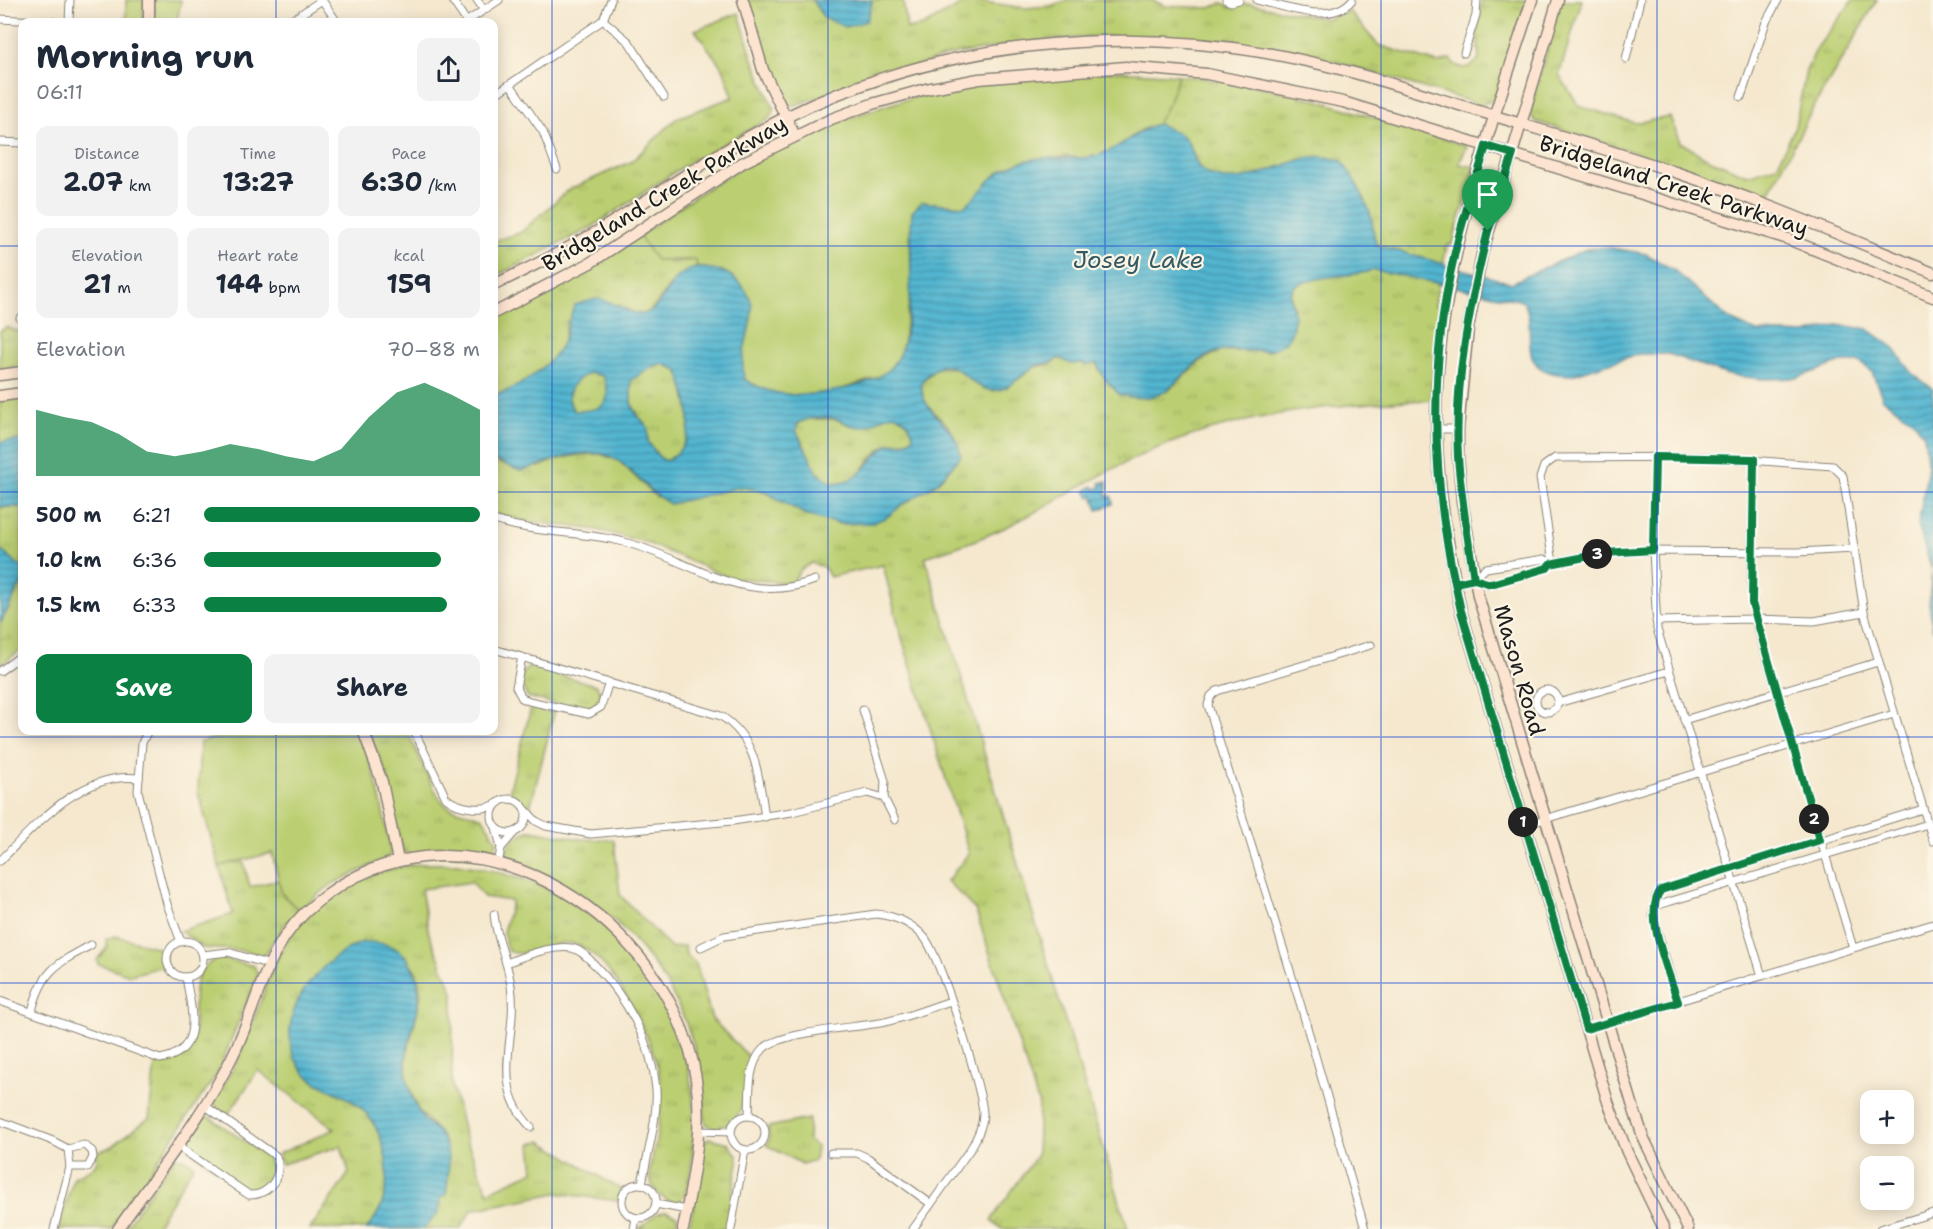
<!DOCTYPE html>
<html lang="en">
<head>
<meta charset="utf-8">
<style>
  body { margin:0; font-family:"Shantell Sans",sans-serif; background:#f2f2f3; color:#1f2937; height:100vh; display:flex; flex-direction:column; font-size:22px; white-space:nowrap }
  * { box-sizing:border-box; margin:0 }
  p { font-size:20px; color:#747a83 }
  .icon { flex:none; width:33px; height:33px; fill:none; stroke:currentColor; stroke-width:2; stroke-linecap:round; stroke-linejoin:round }
  .map { position:relative; flex:1; overflow:hidden }
  .side { position:absolute; left:18px; top:18px; width:480px; height:717px; display:flex; flex-direction:column; background:#fff; border-radius:12px; box-shadow:0 3px 15px #0003 }
  .side>* { flex:none }
  .fabs { position:absolute; left:1860px; top:1090px; display:grid; gap:12px }
  .fabs a { display:grid; place-items:center; width:54px; height:54px; border-radius:12px; background:#fff; box-shadow:0 3px 15px #0003; font-size:30px }
  .pin { position:absolute; display:grid; place-items:center; width:51px; height:51px; color:#fff; margin:-62px -26px; border-radius:50% 50% 50% 0; rotate:-45deg; box-shadow:0 0 6px #0007 }
  .pin .icon { rotate:45deg }
  .km { position:absolute; width:30px; height:30px; margin:-15px; border-radius:50%; background:#222; color:#fff; font-size:16px; line-height:30px; text-align:center }
  .round { display:grid; place-items:center; flex:none; width:63px; height:63px; border-radius:12px; background:#f2f2f3 }
  .headline { display:flex; align-items:center; justify-content:space-between; height:102px; padding:0 18px }
  h1 { font-size:33px; font-weight:700; line-height:45px }
  .stats { display:grid; grid-template-columns:repeat(3,1fr); gap:9px; height:102px; padding:6px 18px }
  .stats div { display:grid; align-content:center; border-radius:12px; background:#f2f2f3; text-align:center }
  .stats b { font-size:26px; font-weight:700 }
  .stats small { font-size:16px; font-weight:400 }
  .stats p { font-size:16px }
  .chart { height:168px; padding:12px 18px }
  .chart p { display:flex; justify-content:space-between }
  .chart svg { width:100%; height:108px; margin-top:6px; fill:#0b8043; opacity:.7 }
  .button { display:flex; gap:12px; margin-top:auto; padding:12px 18px }
  .button a { flex:1; height:69px; border-radius:12px; background:#0b8043; color:#fff; font-size:24px; font-weight:700; line-height:69px; text-align:center }
  .button a+a { background:#f2f2f3; color:#1f2937 }
  ul { padding:0 18px; list-style:none; font-size:20px }
  li { display:grid; grid-template-columns:96px 72px 1fr; align-items:center; height:45px }
  li i { height:15px; border-radius:8px; background:#0b8043 }
  .map>svg:first-child { display:block }
</style>
</head>
<body>
<div class="map">
<svg width="1933" height="1229" viewBox="0 0 1933 1229">
  <defs>
    <pattern id="grass-tufts" width="24" height="20" patternUnits="userSpaceOnUse" patternTransform="scale(1.5)"><rect width="24" height="20" fill="#bbcf72"/><path d="M3 7l-1-3M5 7V3M7 7l1-3M15 17l-1-3M17 17v-4M19 17l1-3" fill="none" stroke="#a0b162"/></pattern>
    <pattern id="water-rules" width="6" height="5" patternUnits="userSpaceOnUse" patternTransform="scale(1.5)"><rect width="6" height="5" fill="#52b5d0"/><path d="M0 2.5h6" fill="none" stroke="#4392a8"/></pattern>
  </defs>
  <rect width="100%" height="100%" fill="#fcf5e5"/>
  <filter id="ink" filterUnits="userSpaceOnUse"><feTurbulence type="fractalNoise" baseFrequency=".0167" numOctaves="2"/><feDisplacementMap in="SourceGraphic" scale="12" xChannelSelector="R" yChannelSelector="G"/><feConvolveMatrix kernelMatrix="1 2 1 2 8 2 1 2 1" color-interpolation-filters="sRGB"/></filter>
  <filter id="wash" filterUnits="userSpaceOnUse"><feTurbulence type="fractalNoise" baseFrequency=".008" numOctaves="4" result="noise"/><feDisplacementMap in="SourceGraphic" scale="24" xChannelSelector="R" yChannelSelector="G"/><feGaussianBlur stdDeviation="1.35" result="paint"/><feColorMatrix in="noise" values="0 0 0 0 0 0 0 0 0 0 0 0 0 0 0 0 0 1.4 0 .05"/><feComposite in="paint" operator="in"/></filter>
  <g filter="url(#wash)">
    <rect width="100%" height="100%" fill="#f5e8cf"/>
    <!-- grass -->
    <g fill="url(#grass-tufts)" stroke="#6c7647" stroke-width="1.5">
      <path d="M126,0H144L143,22H126Z"/>
      <path d="M154,0H181L177,22H154Z"/>
      <path d="M747,0H812L824,18L833,21L872,3L871,0H903L907,29L923,26L969,0L1025,8L1051,6L1067,0H1151L1166,6L1210,8L1223,3L1230,7L1250,4L1327,19L1349,11L1378,45L1438,63L1450,59C1458,71 1470,70 1479,59L1477,34L1482,0H1527L1495,99L1481,105L1337,62L1262,46L1187,38L1103,36L1037,41L950,55L792,106C770,98 753,22 747,0Z"/>
      <path d="M1561,0H1582L1559,75L1579,106L1635,123L1670,117L1680,142L1706,158L1747,175L1777,166L1795,127L1806,71L1817,48L1853,0H1877L1812,110L1765,201L1649,157L1535,121L1530,115L1531,107Z"/>
      <path d="M739,13L752,57L774,109L769,119L684,166L592,227L494,277V241L520,233L570,189L631,162L677,118L733,97L724,70L695,30Z"/>
      <path d="M1178,75L1242,83L1310,98L1467,146L1459,164L1475,167L1452,245H1447L1443,264L1377,245C1373,236 1373,230 1372,221C1368,201 1353,176 1340,160C1332,159 1321,155 1313,157C1280,162 1248,187 1215,177C1193,170 1197,158 1188,143C1182,132 1167,128 1157,124L1169,102Z"/>
      <path d="M639,236L669,262L697,260V267C687,271 677,276 670,285C654,305 649,326 621,305L567,321C565,328 565,338 562,345C552,364 515,392 494,394V316L565,282Z"/>
      <path d="M1374,270L1439,281L1435,305L1440,307L1432,400C1342,403 1252,412 1168,444C1115,464 1068,495 1018,521C988,537 957,547 925,557L1128,1229H1002L991,1220L1037,1155L1039,1105L976,911L947,881L969,853L901,635L883,565L830,577L824,567L811,563L800,570L793,582L787,583L728,577L645,542L598,530L518,520L494,514V460L500,464L540,467L554,460L578,455L600,454L619,461L656,497L740,487L763,491L808,516L840,524L887,517L902,505L936,484L961,456C958,449 957,440 953,433C943,414 915,407 923,380L939,367L958,368L969,376L1019,379L1034,367L1052,364L1059,358L1072,364L1078,361L1096,363L1105,379L1120,395L1168,391L1201,361L1220,351H1270L1294,308L1290,295L1294,286C1321,274 1347,278 1374,270Z"/>
      <path d="M7,327L15,331H22V366L0,369V331Z"/>
      <path d="M663,364L678,370C688,399 702,442 666,461L659,457L648,442V432L631,403V379L654,366Z"/>
      <path d="M590,373L603,376C616,407 601,411 574,411C562,393 573,380 590,373Z"/>
      <path d="M22,398V440L0,442V401Z"/>
      <path d="M894,414C904,418 912,425 913,437C904,445 897,440 887,445C862,459 867,482 831,483L817,472L796,430L798,423L807,419H835L850,425H871L882,416Z"/>
      <path d="M0,507H22V567L0,550Z"/>
      <path d="M22,582V649L0,665V624Z"/>
      <path d="M529,667L596,685L601,692L598,705L586,712L528,697L520,684L523,672Z"/>
      <path d="M531,708L554,713L529,812L520,800L508,796Z"/>
      <path d="M368,731H407C416,747 435,799 447,806C458,813 472,812 483,818L497,841L494,854L490,857L432,853L411,855L402,850L384,768Z"/>
      <path d="M531,830L581,839L614,840L620,895L671,948L684,946L686,955L696,964L712,1019L750,1058C748,1084 747,1127 713,1128L706,1124C703,1114 704,1102 703,1092C701,1075 698,1059 693,1043C672,975 622,914 559,882C542,873 524,870 508,862C500,846 518,834 531,830Z"/>
      <path d="M243,860L250,887L279,880L282,894L299,910L285,924L264,956L239,950L204,948L180,931L233,914L219,866Z"/>
      <path d="M457,864C484,868 510,874 536,884C633,921 697,1027 694,1129C693,1148 692,1191 678,1203C665,1202 653,1192 650,1178C648,1167 654,1153 656,1142C660,1116 664,1090 657,1064C648,1032 604,939 564,943C547,944 522,960 507,950L503,932L512,901L484,897L472,882L421,889L429,934L453,992L452,1084L465,1137L488,1192L534,1171L531,1144L541,1141L622,1190L618,1201L556,1193L472,1210L460,1229H424L441,1205L439,1133L418,1110L407,1080L406,1059L421,995L417,973L405,955L297,1002C292,1024 286,1043 298,1064C312,1089 342,1090 361,1108C392,1137 397,1199 366,1229H310L349,1173L341,1146L282,1164L278,1154L335,1129L258,1070L227,1116L217,1110L214,1100C222,1087 231,1074 237,1061C255,1023 264,983 284,946C307,905 364,871 411,865C426,863 442,864 457,864Z"/>
      <path d="M116,936L166,950L164,966L130,975L98,964L97,960L107,947L106,939Z"/>
      <path d="M220,958L254,966L258,975L217,1074L111,1229H58L74,1177C87,1169 99,1170 97,1152L111,1147L149,1118L155,1064C230,1062 163,977 220,958Z"/>
      <path d="M205,1117L211,1118L268,1158L272,1173C264,1184 259,1194 245,1189L188,1149L187,1139Z"/>
      <path d="M809,1119L808,1140L817,1147L815,1160L802,1164L766,1145L769,1141L768,1127Z"/>
      <path d="M709,1138L728,1143L737,1155L738,1162L726,1229H689L703,1144Z"/>
      <path d="M174,1158H184L194,1165L154,1229H124Z"/>
      <path d="M666,1211L677,1216L678,1229H639L656,1214Z"/>
    </g>
    <!-- park -->
    <g fill="#bbcf72" stroke="#6c7647" stroke-width="1.5">
      <path d="M1117,71L1178,75L1169,102L1157,124L1141,130L1115,149L1098,155L1083,158L1064,156L964,206L922,202L910,230L911,289L902,352L887,372L876,378L839,390L807,396L774,393L757,388L744,379L723,271L697,267L696,260H656L639,236C664,218 688,200 714,184C802,130 905,92 1008,78C1044,74 1081,73 1117,71Z"/>
      <path d="M244,731H356C377,767 382,811 391,851L389,857L332,884L299,910L282,894L272,853L219,866L198,792L200,742Z"/>
    </g>
    <!-- water -->
    <g fill="url(#water-rules)" stroke="#376876" stroke-width="1.5" fill-rule="evenodd">
      <path d="M812,0H871L872,3L867,21L845,27L824,18Z"/>
      <path d="M1157,124C1167,128 1182,132 1188,143C1197,158 1193,170 1215,177C1248,187 1280,162 1313,157C1321,155 1332,159 1341,160C1353,176 1368,202 1372,221C1373,231 1373,236 1377,245L1511,283L1586,249L1607,247L1646,254L1674,270L1730,320L1757,332L1806,334L1837,325L1868,329L1893,347L1913,374L1933,389V518C1930,524 1933,616 1933,631L1929,604L1932,571L1918,525L1928,467L1924,435L1914,421L1883,399L1872,372L1860,362H1842L1796,378L1764,379L1728,375L1669,354H1638L1572,375C1508,375 1541,330 1523,301L1374,270C1347,278 1321,274 1294,286L1290,295C1294,310 1298,331 1284,343C1266,358 1242,347 1221,351C1178,360 1180,410 1120,395L1105,379L1096,363L1085,366L1083,363L1072,364L1059,358C1051,365 1043,362 1034,367C1020,375 1007,394 989,390C962,384 954,345 923,380C914,410 957,422 961,456L936,484L902,505L887,517L873,523L840,524L808,516L764,491L740,487L670,504C649,493 637,475 620,462C591,440 549,464 520,471L494,460V394C515,392 551,365 561,345C567,336 568,318 575,305C582,303 590,300 597,299C613,299 631,317 644,314C664,308 667,281 685,272C696,266 705,268 716,270C733,272 754,293 752,312C749,338 740,351 744,379C769,395 798,398 827,392C846,389 873,383 887,371C919,345 908,252 912,212L922,202L964,206C978,197 987,180 1001,171C1040,148 1059,164 1096,156C1118,150 1135,132 1157,124ZM663,364L678,370C688,399 702,442 666,461L659,457L648,442V427L637,415L631,403V380L654,366ZM590,373L603,376C615,406 601,411 574,411C562,393 573,380 590,373ZM894,414C904,418 912,425 913,437L906,443L889,444C866,460 864,482 832,483L817,472L796,430L798,423C808,418 824,416 836,419C844,421 850,427 859,427C872,428 880,416 894,414Z"/>
      <path d="M22,440V507H0V442Z"/>
      <path d="M1107,481V497L1112,496L1113,504L1098,510L1093,495L1090,497L1086,490L1093,486L1095,489L1101,487L1100,483Z"/>
      <path d="M0,550L22,567V582L0,624Z"/>
      <path d="M363,942C380,942 397,944 408,960C438,1005 396,1038 408,1083C411,1095 417,1111 425,1121C429,1125 435,1128 439,1133C452,1151 449,1175 446,1195L441,1197L438,1213L424,1229H366C397,1199 392,1137 361,1108C343,1090 312,1089 298,1064C270,1016 319,958 363,942Z"/>
    </g>
  </g>
  <g filter="url(#ink)">
    <g fill="none" stroke-linecap="round" stroke-linejoin="round">
      <defs>
        <g id="street">
          <path d="M322,0L337,22"/>
          <path d="M452,0L467,22"/>
          <path d="M477,0L484,10"/>
          <path d="M1226,0L1231,2L1239,0"/>
          <path d="M1257,0C1285,6 1330,26 1352,0"/>
          <path d="M0,19L55,22"/>
          <path d="M603,20L629,42L664,97"/>
          <path d="M69,22L70,0"/>
          <path d="M289,22L322,0"/>
          <path d="M466,22L499,0"/>
          <path d="M1464,53L1476,15L1477,0"/>
          <path d="M1626,59L1640,0"/>
          <path d="M510,84L543,132L557,169"/>
          <path d="M494,95L603,20L611,0"/>
          <path d="M1741,97L1766,22L1778,0"/>
          <path d="M0,142L22,143"/>
          <path d="M20,318H22"/>
          <path d="M1437,429H1458"/>
          <path d="M1655,457L1653,550L1657,629L1762,976"/>
          <path d="M1754,459L1751,586L1755,619L1853,948"/>
          <path d="M494,520C536,534 581,531 624,542C690,559 743,608 815,580"/>
          <path d="M1553,563L1540,478L1544,466L1555,458L1705,457L1833,466L1843,476L1864,612L1933,841"/>
          <path d="M1474,579L1486,568L1544,559L1550,563"/>
          <path d="M1455,583L1474,579L1491,584L1547,568L1550,563L1605,553L1643,551L1798,552L1854,549"/>
          <path d="M1656,621L1755,619L1814,621L1864,612"/>
          <path d="M494,649L721,716C757,739 759,777 765,817"/>
          <path d="M522,657L516,687L522,698L529,701L589,714L601,707L609,682"/>
          <path d="M0,671L22,655"/>
          <circle cx="1547" cy="701" r="11"/>
          <path d="M1558,703L1669,671"/>
          <path d="M863,710L885,781L884,798L895,820"/>
          <path d="M1684,720L1878,662"/>
          <path d="M148,730L142,743L138,791L167,904L181,942"/>
          <path d="M414,730L446,798C459,809 484,812 498,803"/>
          <circle cx="509" cy="816" r="17"/>
          <path d="M526,810L536,821L546,826L591,834L733,821L792,812L867,793L884,798"/>
          <path d="M1525,825L1894,714"/>
          <path d="M496,827L501,848"/>
          <path d="M0,861C37,824 81,771 139,778"/>
          <path d="M498,864L501,848L515,832"/>
          <path d="M1655,906L1928,824"/>
          <path d="M494,914C496,939 508,961 511,986C519,1038 488,1083 531,1127"/>
          <circle cx="185" cy="959" r="18"/>
          <path d="M701,947L724,936L876,914C895,916 911,922 924,937C939,954 983,1090 983,1114C983,1126 977,1138 971,1148L913,1229"/>
          <path d="M203,955L228,952L267,964"/>
          <path d="M506,963C525,956 552,945 572,948C581,950 588,958 594,964C626,997 652,1042 656,1089C658,1120 647,1153 642,1184"/>
          <path d="M0,1001L160,1059C205,1052 191,1009 186,977"/>
          <path d="M1678,1002L1653,915L1656,896L1661,890L1923,809"/>
          <path d="M32,1011C42,971 56,964 91,945"/>
          <path d="M1586,1029L1933,924"/>
          <circle cx="748" cy="1133" r="17"/>
          <path d="M749,1116C750,1094 747,1066 763,1049C781,1031 857,1028 885,1022C907,1017 929,1008 951,1001"/>
          <path d="M0,1121L53,1141L68,1149L70,1167L54,1229"/>
          <path d="M699,1131L731,1132"/>
          <path d="M176,1145L249,1195C269,1196 284,1175 276,1156L204,1105"/>
          <path d="M68,1149L84,1145L92,1151L93,1157L88,1167H70"/>
          <path d="M831,1153H857L868,1158L931,1204"/>
          <circle cx="639" cy="1201" r="17"/>
          <path d="M656,1204L687,1210"/>
          <path d="M634,1229L636,1218"/>
          <path d="M731,1229L745,1150"/>
          <path d="M1365,1229L1301,1006L1208,705L1211,696L1217,691L1371,645"/>
          <path d="M1880,1229L1933,1213"/>
        </g>
        <g id="secondary">
          <path d="M743,0L763,70L795,136"/>
          <path d="M1532,0C1491,126 1444,254 1437,387C1433,463 1446,537 1461,611L1608,1102L1627,1152L1664,1229"/>
          <path d="M1558,0L1482,254L1468,328L1458,429V456L1462,501L1478,596L1635,1113L1644,1139L1688,1229"/>
          <path d="M149,22V0"/>
          <path d="M494,285C537,264 581,243 622,216C703,164 773,115 865,84C1005,35 1162,28 1306,61C1371,75 1434,98 1498,117C1557,135 1616,152 1675,172C1762,201 1847,238 1933,273"/>
          <path d="M494,313L590,263L742,163L831,119L872,104L926,89L979,79L1126,67L1207,74L1343,102L1785,238L1933,297"/>
          <path d="M0,375L22,372"/>
          <path d="M0,396L22,393"/>
          <path d="M363,730L382,782L398,861"/>
          <path d="M118,1229C157,1173 203,1117 233,1055C261,998 264,944 317,902C454,791 641,897 689,1048C708,1109 695,1169 683,1229"/>
        </g>
      </defs>
      <!-- street casing -->
      <use href="#street" stroke="#888276" stroke-width="9"/>
      <!-- secondary casing -->
      <use href="#secondary" stroke="#888276" stroke-width="13"/>
      <!-- street -->
      <use href="#street" stroke="#fff" stroke-width="7"/>
      <!-- secondary -->
      <use href="#secondary" stroke="#fde4d1" stroke-width="10"/>
    </g>
  </g>
  <g fill="none" stroke-linecap="round" stroke-linejoin="round" filter="url(#ink)">
    <defs>
      <path id="route" d="M1488,231C1470,304 1454,382 1458,457C1461,498 1468,538 1474,579L1455,583L1461,611L1586,1029L1678,1002C1670,975 1642,912 1661,890L1820,840L1752,603L1754,459L1655,457L1653,550L1605,553L1550,564L1547,568L1491,584L1474,579L1455,583C1431,475 1429,361 1455,252C1463,216 1476,182 1486,146L1513,154L1488,231"/>
    </defs>
    <!-- route casing -->
    <use href="#route" stroke="#fff" stroke-width="12"/>
    <!-- route -->
    <use href="#route" stroke="#0b8043" stroke-width="8"/>
  </g>
  <!-- grid -->
  <path fill="none" stroke="#1d4ed8" stroke-width="1.5" stroke-opacity="0.55" d="M276,0V22M552,0V1229M828,0V1229M1105,0V1229M1381,0V1229M1657,0V1229M0,246H22M494,246H1933M0,492H22M494,492H1933M276,730V1229M0,737H1933M0,983H1933"/>
  <g text-anchor="middle" stroke-width="4.5" stroke-linejoin="round" paint-order="stroke">
    <!-- street labels -->
    <g font-size="22" fill="#1c1c1c" stroke="#fcf5e5">
      <text transform="translate(1674 185) rotate(18)" y="8">Bridgeland Creek Parkway</text>
      <text transform="translate(664 193) rotate(-31)" y="8">Bridgeland Creek Parkway</text>
      <text transform="translate(1520 670) rotate(74)" y="8">Mason Road</text>
    </g>
    <!-- water labels -->
    <g font-size="24" font-style="italic" fill="#325964" stroke="#fcf5e5">
      <text x="1138" y="268">Josey Lake</text>
    </g>
  </g>
</svg>
<div class="fabs">
<a>+</a>
<a>−</a>
</div>
<div class="pin" style="left:1488px;top:231px;background:#1e9e55"><svg class="icon" aria-label="arrive" viewBox="0 0 24 24"><path d="M6 21V4h12l-3 4 3 4H6"/></svg></div>
<b class="km" style="left:1523px;top:822px">1</b>
<b class="km" style="left:1814px;top:819px">2</b>
<b class="km" style="left:1597px;top:554px">3</b>
<section class="side">
<div class="headline"><div><h1>Morning run</h1><p>06:11</p></div><a class="round"><svg class="icon" aria-label="share" viewBox="0 0 24 24"><path d="M12 15V3M7 8l5-5 5 5M5 13v7h14v-7"/></svg></a></div>
<div class="stats">
<div><p>Distance</p><b>2.07<small> km</small></b></div>
<div><p>Time</p><b>13:27</b></div>
<div><p>Pace</p><b>6:30<small> /km</small></b></div>
</div>
<div class="stats">
<div><p>Elevation</p><b>21<small> m</small></b></div>
<div><p>Heart rate</p><b>144<small> bpm</small></b></div>
<div><p>kcal</p><b>159</b></div>
</div>
<div class="chart"><p><span>Elevation</span>70–88 m</p>
<svg viewBox="0 0 160 44" preserveAspectRatio="none"><path d="M0 44V17L10 20L20 22L30 27L40 34L50 36L60 34L70 31L80 33L90 36L100 38L110 33L120 20L130 10L140 6L150 11L160 17V44z"/></svg>
</div>
<ul>
<li><b>500 m</b>6:21<i style="width:100%"></i></li>
<li><b>1.0 km</b>6:36<i style="width:86%"></i></li>
<li><b>1.5 km</b>6:33<i style="width:88%"></i></li>
</ul>
<div class="button"><a>Save</a><a>Share</a></div>
</section>
</div>
</body>
</html>
